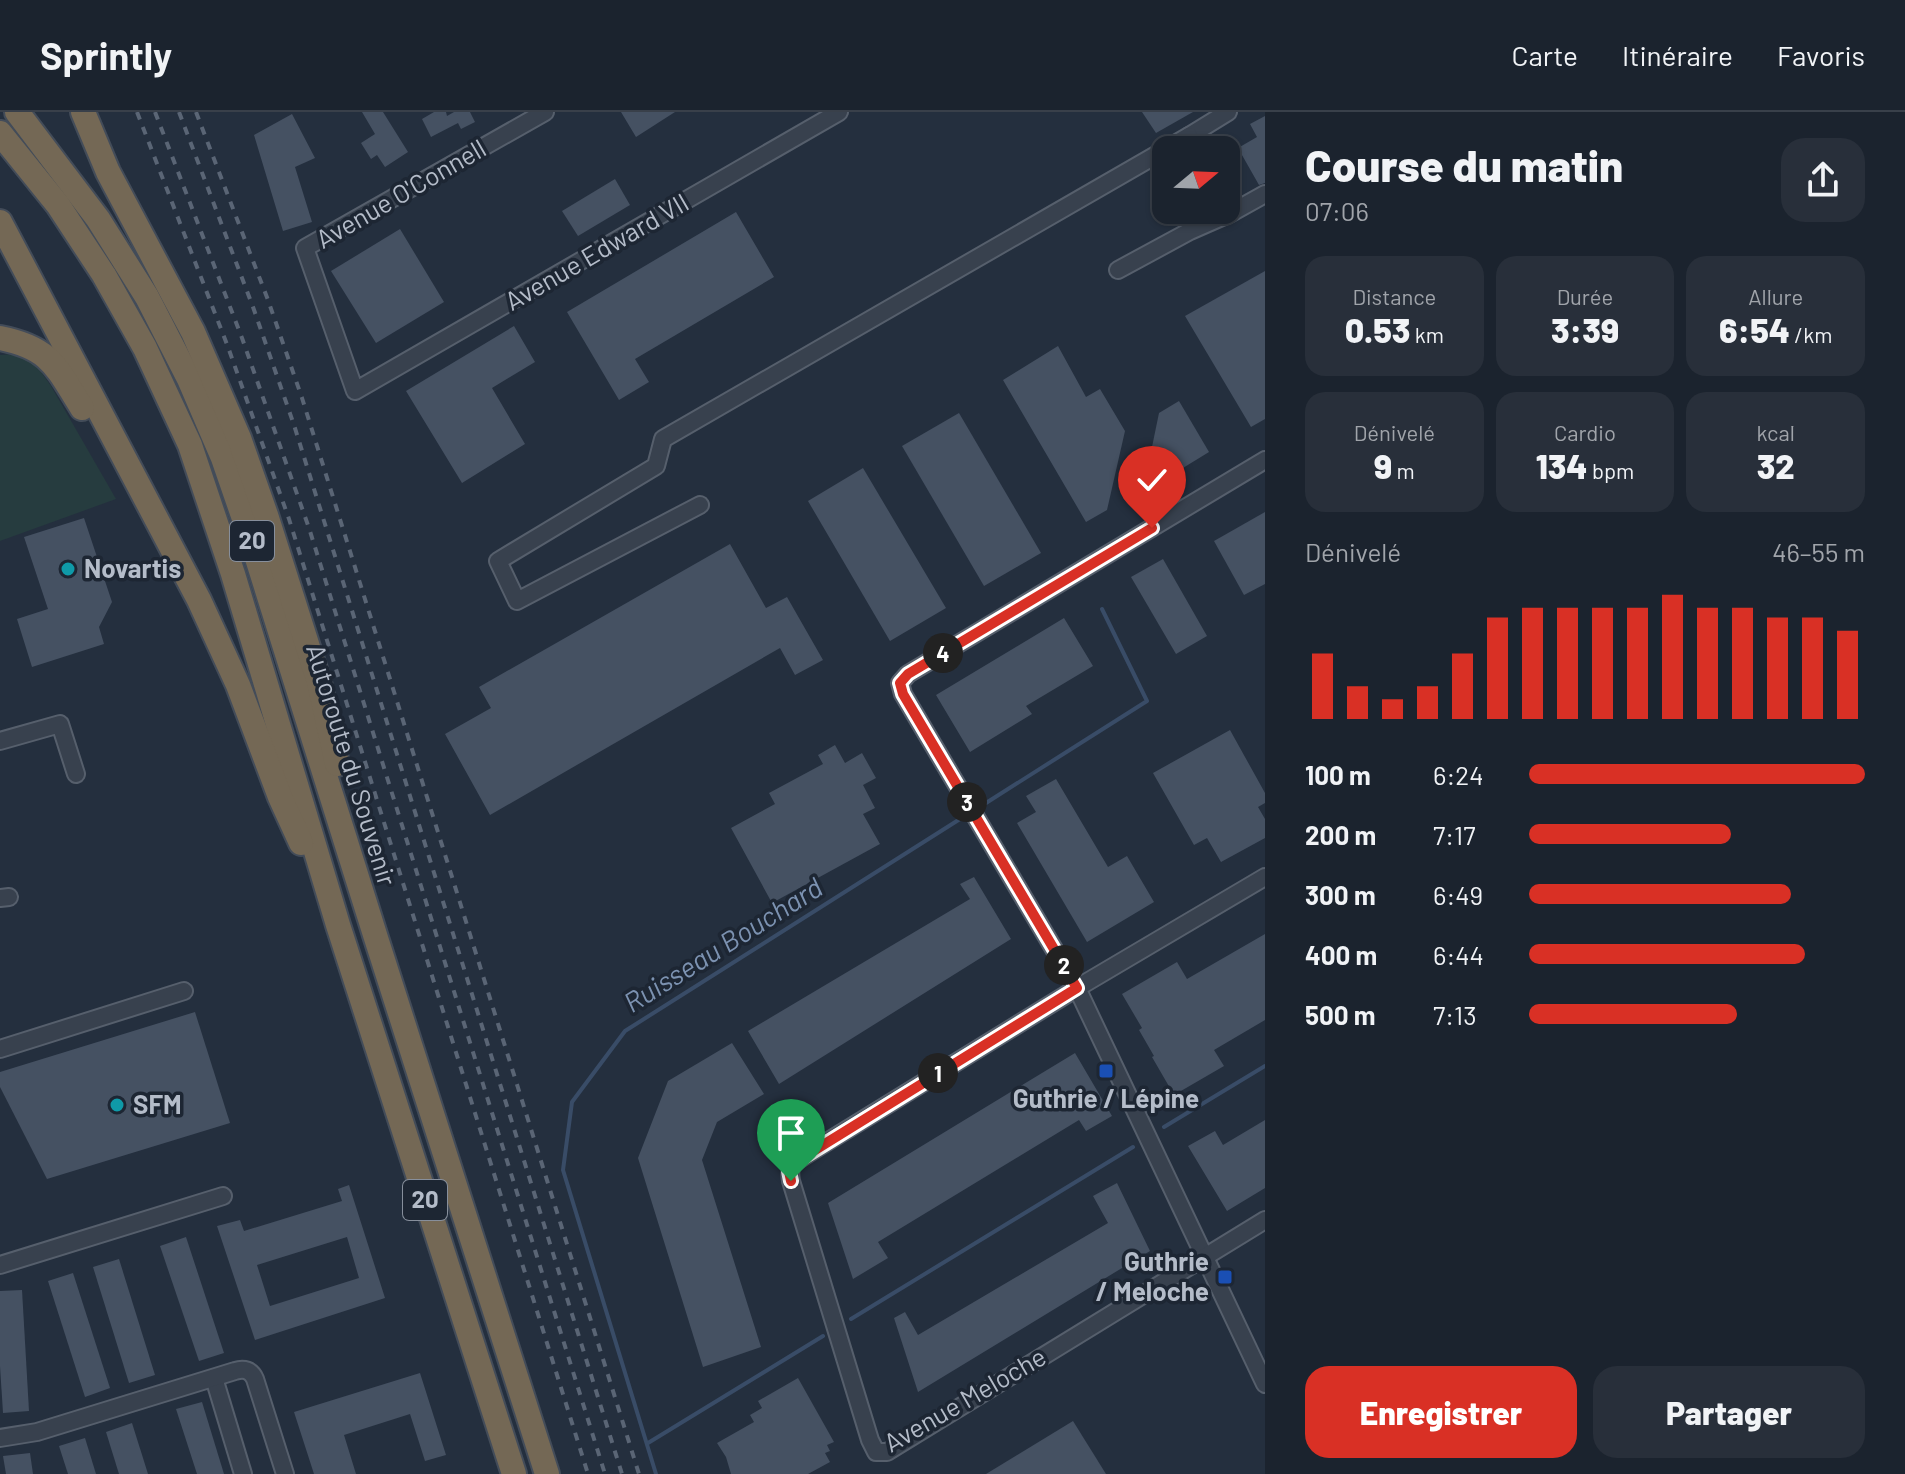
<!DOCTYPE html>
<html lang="fr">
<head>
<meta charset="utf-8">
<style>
  body { margin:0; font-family:Barlow,sans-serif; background:#282f3a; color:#f1f3f6; height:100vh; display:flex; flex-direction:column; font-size:30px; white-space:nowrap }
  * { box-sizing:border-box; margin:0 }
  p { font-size:26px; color:#a0a4aa }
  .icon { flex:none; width:44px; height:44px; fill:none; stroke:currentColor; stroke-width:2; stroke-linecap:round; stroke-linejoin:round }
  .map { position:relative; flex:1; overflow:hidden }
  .side { display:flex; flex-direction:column; background:#1b232e; width:640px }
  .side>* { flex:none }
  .needle { width:52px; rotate:71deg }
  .tools { position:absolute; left:1152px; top:24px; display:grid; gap:16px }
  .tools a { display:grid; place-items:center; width:88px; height:88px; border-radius:16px; background:#1b232e; box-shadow:0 2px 6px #0004,0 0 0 2px #39404a; font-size:40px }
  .pin { position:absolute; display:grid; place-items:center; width:68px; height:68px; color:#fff; margin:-82px -34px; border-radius:50% 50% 50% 0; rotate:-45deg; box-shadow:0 0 8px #0007 }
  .pin .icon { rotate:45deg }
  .km { position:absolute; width:40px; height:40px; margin:-20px; border-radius:50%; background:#222; color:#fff; font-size:22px; line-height:40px; text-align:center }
  .round { display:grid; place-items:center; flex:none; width:84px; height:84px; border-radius:24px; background:#282f3a }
  .head { display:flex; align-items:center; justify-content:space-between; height:136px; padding:0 40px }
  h1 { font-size:44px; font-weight:800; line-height:60px }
  .stats { display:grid; grid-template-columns:repeat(3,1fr); gap:12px; height:136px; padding:8px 40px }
  .stats div { display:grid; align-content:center; border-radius:20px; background:#282f3a; text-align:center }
  .stats b { font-size:34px; font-weight:800 }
  .stats small { font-size:22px; font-weight:400 }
  .stats p { font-size:22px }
  .chart { height:224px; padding:16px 40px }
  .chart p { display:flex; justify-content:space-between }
  .chart svg { width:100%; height:144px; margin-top:8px; stroke:#d93025; stroke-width:6 }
  .button { display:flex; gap:16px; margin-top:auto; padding:16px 40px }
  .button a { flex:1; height:92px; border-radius:24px; background:#d93025; color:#fff; font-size:32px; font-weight:800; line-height:92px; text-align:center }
  .button a+a { background:#282f3a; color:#f1f3f6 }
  ul { padding:0 40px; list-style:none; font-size:26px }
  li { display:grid; grid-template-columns:128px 96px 1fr; align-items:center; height:60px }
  li i { height:20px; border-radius:10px; background:#d93025 }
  header { display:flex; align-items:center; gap:48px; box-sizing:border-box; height:112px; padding:0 40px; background:#1b232e; border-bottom:2px solid #39404a }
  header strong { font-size:38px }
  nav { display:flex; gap:44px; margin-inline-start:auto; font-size:28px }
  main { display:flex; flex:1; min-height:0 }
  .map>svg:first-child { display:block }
</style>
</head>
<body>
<header>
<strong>Sprintly</strong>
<nav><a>Carte</a><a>Itinéraire</a><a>Favoris</a></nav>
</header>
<main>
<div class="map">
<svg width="1265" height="1362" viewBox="0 0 1265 1362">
  <rect width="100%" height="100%" fill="#242f3e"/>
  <!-- green -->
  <path fill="#263c3f" d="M16,242L34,250L51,274L116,387L0,429V243Z"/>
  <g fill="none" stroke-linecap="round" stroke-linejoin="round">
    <!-- stream -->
    <g stroke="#394c67" stroke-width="4">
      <path d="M986,691L1147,589L1102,497"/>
      <path d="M1164,1015L1265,954"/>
      <path d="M851,1207L1133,1035"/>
      <path d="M648,1331L823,1224"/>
      <path d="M656,1362L563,1058L572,990L625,919L960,707"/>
    </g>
  </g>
  <!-- building -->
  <g fill="#455162" fill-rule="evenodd">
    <path d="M362,0H383L408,40L385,55L377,43L371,47L361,31L375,22Z"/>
    <path d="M434,0H446L447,4L454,0H470L475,10L461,17L458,11L431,25L422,7Z"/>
    <path d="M621,0H675L636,25Z"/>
    <path d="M1142,0H1193L1156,21Z"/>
    <path d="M292,2L315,46L295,55L312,110L283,119L254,23Z"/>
    <path d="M1265,4V71L1259,73L1238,36L1257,25L1250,12Z"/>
    <path d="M615,67L630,93L578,124L562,99Z"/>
    <path d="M736,100L774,165L635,247L649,270L619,288L567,200Z"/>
    <path d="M400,117L444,190L376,231L331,159Z"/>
    <path d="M1265,159V307L1251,315L1185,204Z"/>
    <path d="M514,214L535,250L492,276L525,332L462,371L406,279Z"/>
    <path d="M1058,234L1086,285L1100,277L1125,319L1107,398L1086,410L1003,268Z"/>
    <path d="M1179,289L1209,340L1152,375L1146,364L1159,301Z"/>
    <path d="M959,301L1041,441L984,474L902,334Z"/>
    <path d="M863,356L946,496L890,529L808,389Z"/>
    <path d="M1265,400V472L1244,483L1214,429Z"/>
    <path d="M84,406L112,490L99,515L104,532L32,555L17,507L48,497L24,425Z"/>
    <path d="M730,432L766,496L787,485L823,548L795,563L780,536L490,703L445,622L491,596L479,575Z"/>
    <path d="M1163,447L1207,524L1176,542L1131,465Z"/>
    <path d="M1064,506L1093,554L1026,594L1032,602L970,640L936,583Z"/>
    <path d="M1230,618L1265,681V691L1258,695L1265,707V726L1221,750L1207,726L1194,733L1153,661Z"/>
    <path d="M835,633L845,651L862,641L876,666L863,673L875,696L863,702L880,732L772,791L731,716L775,692L769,681L823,652L818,643Z"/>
    <path d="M1056,667L1108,755L1127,744L1154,790L1087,830L1017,711L1036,700L1026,684Z"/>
    <path d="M974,765L1011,827L779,972L748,919L970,787L960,772Z"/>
    <path d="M1265,822V908L1214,938L1224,954L1174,983L1152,945L1154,944L1139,918L1142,916L1122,882L1177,850L1187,867Z"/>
    <path d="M195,900L230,1011L47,1067L0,975V960Z"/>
    <path d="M732,931L764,982L717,1010L702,1048L761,1235L703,1255L638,1046L668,969Z"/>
    <path d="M1075,941L1112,1004L1086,1019L1079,1008L878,1130L888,1146L853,1167L828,1091Z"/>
    <path d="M1265,1008V1076L1227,1099L1188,1034L1215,1019L1223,1033Z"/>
    <path d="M1117,1071L1150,1139L918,1280L894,1206L905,1200L918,1223L1108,1111L1093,1084Z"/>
    <path d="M349,1073L385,1186L255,1228L217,1114L240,1108L244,1119L342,1089L338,1077ZM347,1125L359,1166L270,1194L257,1153Z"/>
    <path d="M186,1125L224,1241L199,1249L160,1134Z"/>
    <path d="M119,1147L155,1263L129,1271L93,1155Z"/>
    <path d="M73,1161L110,1276L85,1285L48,1169Z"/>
    <path d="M22,1178L29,1299L3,1301L0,1254V1179Z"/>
    <path d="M420,1261L446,1343L425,1349L410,1302L344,1323L356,1362H314L294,1300Z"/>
    <path d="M798,1266L834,1330L827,1333L830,1339L825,1341L830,1350L808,1362H731L726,1345L717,1331L754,1310L750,1303L762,1296L758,1289Z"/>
    <path d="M202,1290L224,1362H197L176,1297Z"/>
    <path d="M1073,1309L1106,1362H986Z"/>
    <path d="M132,1311L148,1362H119L106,1320Z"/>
    <path d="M85,1326L96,1362H68L59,1334Z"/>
    <path d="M30,1341L33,1362H6L3,1344Z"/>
  </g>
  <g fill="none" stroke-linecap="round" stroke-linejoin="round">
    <defs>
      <g id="minor">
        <path d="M545,0L305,136L355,279L839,0"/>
        <path d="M1197,38L1189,24L1228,0"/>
        <path d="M1118,158L1190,119L1231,101L1265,82"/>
        <path d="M1265,348L908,562L900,571L903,582L1077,876L1265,1272"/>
        <path d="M700,393L517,489L498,449L656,354L663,327L1189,24"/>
        <path d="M0,629L60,612L76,662"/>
        <path d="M1265,765L1077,876L809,1041C795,1050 788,1051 791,1069L870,1328L876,1340H887L1265,1108"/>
        <path d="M0,786L9,785"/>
        <path d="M0,937L184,879"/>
        <path d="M0,1153L223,1084"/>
        <path d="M214,1266L243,1362"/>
        <path d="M0,1326L37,1320L235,1259C244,1256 251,1258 255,1267L285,1362"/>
      </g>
      <g id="highway">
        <path d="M17,0L98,107L147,185L189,267L223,346L251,427L376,826L547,1362"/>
        <path d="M83,0L108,60L193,220L239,326L266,403L319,570L337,652"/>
        <path d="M0,21L58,93L104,163L145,236L190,333L233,462L338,813L514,1362"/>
        <path d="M0,110L199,488L238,573L280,685L301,731"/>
        <path d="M0,226C51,236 56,255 82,296"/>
      </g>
    </defs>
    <!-- minor casing -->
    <use href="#minor" stroke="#565f6c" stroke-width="20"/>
    <!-- highway casing -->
    <use href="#highway" stroke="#434c59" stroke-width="28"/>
    <!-- minor -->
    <use href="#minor" stroke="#38414e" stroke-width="16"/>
    <!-- highway -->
    <use href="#highway" stroke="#746855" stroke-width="24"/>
    <!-- rail -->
    <g stroke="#5a6575" stroke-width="4" stroke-dasharray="8 8" stroke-linecap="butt">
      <path d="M137,0L228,235L289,407L588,1362"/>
      <path d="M155,0L242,226L309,416L605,1362"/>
      <path d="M179,0L253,195L294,313L622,1362"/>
      <path d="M196,0L268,188L302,286L639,1362"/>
    </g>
  </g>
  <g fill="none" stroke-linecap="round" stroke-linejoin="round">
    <defs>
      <path id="route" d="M791,1069L789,1059L794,1051L1077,876L903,582L900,571L908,562L1152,416"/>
    </defs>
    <!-- route casing -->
    <use href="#route" stroke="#fff" stroke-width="16"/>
    <!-- route -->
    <use href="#route" stroke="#d93025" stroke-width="10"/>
  </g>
  <!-- markers -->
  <g fill="#0f9aa8" stroke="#1d2633" stroke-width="3">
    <circle cx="68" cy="457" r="8"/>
    <circle cx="117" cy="993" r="8"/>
  </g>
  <g fill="#1a4fb4" stroke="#1d2633" stroke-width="3">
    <rect x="1098" y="951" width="16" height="16" rx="4"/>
    <rect x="1217" y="1157" width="16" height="16" rx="4"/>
  </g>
  <g text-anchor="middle" stroke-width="7" stroke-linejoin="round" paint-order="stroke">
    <!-- shield labels -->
    <g fill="#1d2633" stroke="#878f9c" stroke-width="2">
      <rect x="230" y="409" width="44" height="40" rx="6"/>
      <rect x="403" y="1068" width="44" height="40" rx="6"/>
    </g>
    <g font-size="24" font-weight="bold" fill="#b4bcc9">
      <text x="252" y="437">20</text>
      <text x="425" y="1096">20</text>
    </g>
    <!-- street labels -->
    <g font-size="26" fill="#b4bcc9" stroke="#1d2633">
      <text transform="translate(401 82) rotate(-30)" y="9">Avenue O'Connell</text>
      <text transform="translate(597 140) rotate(-30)" y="9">Avenue Edward VII</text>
      <text transform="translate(351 653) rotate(73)" y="9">Autoroute du Souvenir</text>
      <text transform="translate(965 1288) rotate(-30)" y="9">Avenue Meloche</text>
    </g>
    <!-- poi labels -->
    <g font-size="26" font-weight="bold" fill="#b4bcc9" stroke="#1d2633" text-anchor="start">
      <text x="84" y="466">Novartis</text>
      <text x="1106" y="996" text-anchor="middle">Guthrie / Lépine</text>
      <text x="133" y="1002">SFM</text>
      <text x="1209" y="1159" text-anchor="end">Guthrie<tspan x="1209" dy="30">/ Meloche</tspan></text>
    </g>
    <!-- water labels -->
    <g font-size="28" font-style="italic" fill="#7c92b1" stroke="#1d2633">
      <text transform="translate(723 833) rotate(-32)" y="10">Ruisseau Bouchard</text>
    </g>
  </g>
</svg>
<div class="tools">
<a><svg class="needle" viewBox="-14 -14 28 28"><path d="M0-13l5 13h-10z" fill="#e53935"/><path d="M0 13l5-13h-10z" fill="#a0a4aa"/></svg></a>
</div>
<div class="pin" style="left:791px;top:1069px;background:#1e9e55"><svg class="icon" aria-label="arrive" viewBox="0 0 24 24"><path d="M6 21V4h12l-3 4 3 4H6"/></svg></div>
<div class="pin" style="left:1152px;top:416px;background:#d93025"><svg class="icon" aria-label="check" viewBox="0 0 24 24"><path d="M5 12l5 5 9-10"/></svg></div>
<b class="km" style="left:938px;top:961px">1</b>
<b class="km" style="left:1064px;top:853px">2</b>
<b class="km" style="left:967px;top:690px">3</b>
<b class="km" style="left:943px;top:541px">4</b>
</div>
<section class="side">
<div class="head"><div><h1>Course du matin</h1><p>07:06</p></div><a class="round"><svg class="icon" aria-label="share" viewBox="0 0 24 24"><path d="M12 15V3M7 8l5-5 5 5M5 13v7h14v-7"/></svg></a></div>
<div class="stats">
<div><p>Distance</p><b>0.53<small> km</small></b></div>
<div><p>Durée</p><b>3:39</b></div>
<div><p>Allure</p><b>6:54<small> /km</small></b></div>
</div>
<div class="stats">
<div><p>Dénivelé</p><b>9<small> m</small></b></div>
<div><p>Cardio</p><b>134<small> bpm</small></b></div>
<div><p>kcal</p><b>32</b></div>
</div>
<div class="chart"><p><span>Dénivelé</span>46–55 m</p>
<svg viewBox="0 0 160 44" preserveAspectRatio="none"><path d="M5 44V24M15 44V34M25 44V38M35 44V34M45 44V24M55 44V13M65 44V10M75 44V10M85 44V10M95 44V10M105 44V6M115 44V10M125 44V10M135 44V13M145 44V13M155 44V17"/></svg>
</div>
<ul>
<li><b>100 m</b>6:24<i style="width:100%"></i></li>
<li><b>200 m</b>7:17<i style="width:60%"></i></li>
<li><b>300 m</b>6:49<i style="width:78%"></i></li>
<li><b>400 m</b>6:44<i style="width:82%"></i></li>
<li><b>500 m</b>7:13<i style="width:62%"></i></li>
</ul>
<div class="button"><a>Enregistrer</a><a>Partager</a></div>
</section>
</main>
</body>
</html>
